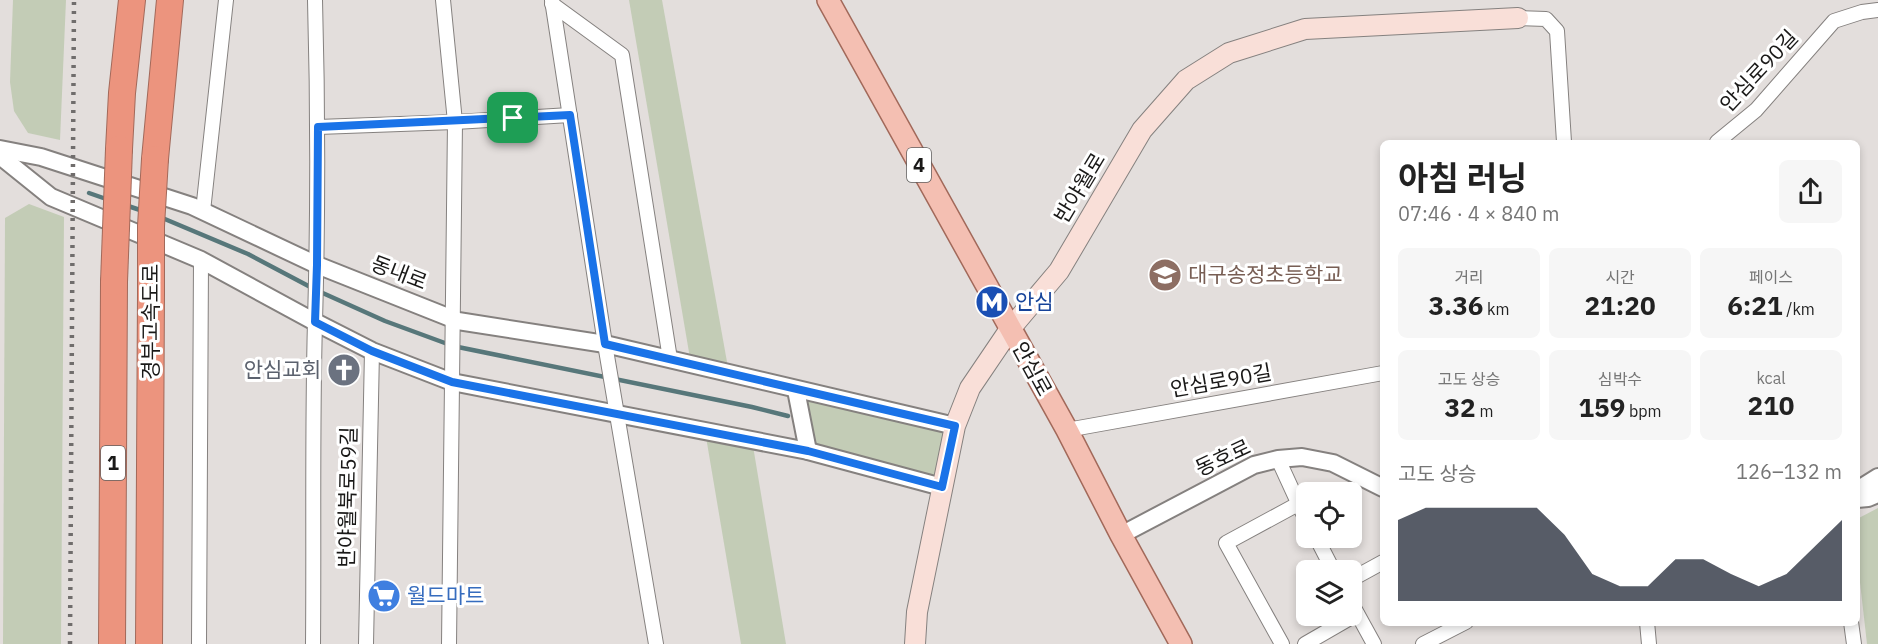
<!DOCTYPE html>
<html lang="ko">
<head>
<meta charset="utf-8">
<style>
  body { margin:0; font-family:"IBM Plex Sans","Noto Sans KR",sans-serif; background:#f6f6f6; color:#222; height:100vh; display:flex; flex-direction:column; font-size:22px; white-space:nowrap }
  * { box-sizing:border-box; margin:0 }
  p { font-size:20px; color:#767676 }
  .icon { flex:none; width:33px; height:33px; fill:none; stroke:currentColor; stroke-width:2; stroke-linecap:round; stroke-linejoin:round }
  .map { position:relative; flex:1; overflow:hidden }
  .side { position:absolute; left:1380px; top:140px; width:480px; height:486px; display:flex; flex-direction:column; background:#fff; border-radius:9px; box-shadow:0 3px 9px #0003 }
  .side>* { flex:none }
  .buttons { position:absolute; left:1296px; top:482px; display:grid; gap:12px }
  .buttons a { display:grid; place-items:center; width:66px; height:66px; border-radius:9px; background:#fff; box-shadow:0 3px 9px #0003; font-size:30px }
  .pin { position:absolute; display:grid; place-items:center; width:51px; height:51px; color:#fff; margin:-26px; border-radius:12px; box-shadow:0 3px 9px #0006 }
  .round { display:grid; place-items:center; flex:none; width:63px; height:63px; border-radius:9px; background:#f6f6f6 }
  .overview { display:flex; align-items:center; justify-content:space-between; height:102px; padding:0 18px }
  h1 { font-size:33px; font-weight:700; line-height:45px }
  .metrics { display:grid; grid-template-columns:repeat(3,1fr); gap:9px; height:102px; padding:6px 18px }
  .metrics div { display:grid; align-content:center; border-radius:9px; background:#f6f6f6; text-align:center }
  .metrics b { font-size:26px; font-weight:700 }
  .metrics small { font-size:16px; font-weight:400 }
  .metrics p { font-size:16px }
  .chart { height:168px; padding:12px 18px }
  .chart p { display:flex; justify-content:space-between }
  .chart svg { width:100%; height:108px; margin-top:6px; fill:#111827; opacity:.7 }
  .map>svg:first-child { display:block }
</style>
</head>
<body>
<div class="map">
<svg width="1878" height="644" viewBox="0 0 1878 644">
  <rect width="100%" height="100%" fill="#e3dedc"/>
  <!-- green -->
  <g fill="#c3ccb6">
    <path d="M13,0H66L60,140L28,133L14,111L10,82Z"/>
    <path d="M629,0H662L729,373L691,364Z"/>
    <path d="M29,204L64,217L61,644H3L5,218Z"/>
    <path d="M796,390L955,426L942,487L808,451Z"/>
    <path d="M705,431L752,440L786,644H741Z"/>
    <path d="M1878,508V644H1867L1857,556V519Z"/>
  </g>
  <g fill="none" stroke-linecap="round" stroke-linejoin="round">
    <!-- stream -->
    <g stroke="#57777a" stroke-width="4.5">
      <path d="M89,193L109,200"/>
      <path d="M125,205L143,211"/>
      <path d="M160,217L248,254L316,290L385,321L453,346L752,407L788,416"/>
    </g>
    <defs>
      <g id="minor">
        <path d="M443,0L455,122L449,644"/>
        <path d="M552,0L605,344L656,644"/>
        <path d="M552,4L622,55L670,359"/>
        <path d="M1518,18L1546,19L1557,31L1564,142"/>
        <path d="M318,127L455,122L570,115"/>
        <path d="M1717,142L1756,110L1834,21L1862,12L1878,10"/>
        <path d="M203,211L226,0"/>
        <path d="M1067,430L1383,373"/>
        <path d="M1278,459L1306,520"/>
        <path d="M1316,537L1333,570"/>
        <path d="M1352,579L1383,562"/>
        <path d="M1352,604L1374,644"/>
        <path d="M1647,622L1649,644"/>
        <path d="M1851,622L1854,644"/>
        <path d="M199,644L201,260"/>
        <path d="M313,644C314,537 312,429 315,322C318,214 318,108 315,0"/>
        <path d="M366,644L372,351"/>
        <path d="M1282,644L1226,543L1298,504"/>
        <path d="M1305,644L1357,614"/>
        <path d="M1423,644L1466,622"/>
      </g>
      <g id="tertiary">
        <path d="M0,149L41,157L192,206L317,265L458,321L605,344L955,426"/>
        <path d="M0,156L51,197L201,260L315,322L372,351L452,382L808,451L942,487"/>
        <path d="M796,390L808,451"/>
        <path d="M1878,477L1862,487L1857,499L1868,498L1878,494"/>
        <path d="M1121,535L1254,465L1278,459L1302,457L1333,463L1383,488"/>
      </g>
      <path id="secondary" d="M915,644L917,612L955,426L970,388L1010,329L1059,271L1142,130L1186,80L1229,53L1305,29L1518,18"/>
      <path id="primary" d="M828,0L1067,430L1121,535L1181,644"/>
      <g id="motorway">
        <path d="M119,149L122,93L132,0"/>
        <path d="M155,159L170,0"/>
        <path d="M112,644L114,282"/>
        <path d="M149,644L151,294"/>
      </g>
    </defs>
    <!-- minor casing -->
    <use href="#minor" stroke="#85817f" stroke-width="16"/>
    <!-- tertiary casing -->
    <use href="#tertiary" stroke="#85817f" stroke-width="20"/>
    <!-- secondary casing -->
    <use href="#secondary" stroke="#85817f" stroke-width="22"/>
    <!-- primary casing -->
    <use href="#primary" stroke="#a2695a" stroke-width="24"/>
    <!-- motorway casing -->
    <use href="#motorway" stroke="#a2695a" stroke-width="28"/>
    <!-- minor -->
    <use href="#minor" stroke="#fff" stroke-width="14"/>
    <!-- tertiary -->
    <use href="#tertiary" stroke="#fff" stroke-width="16"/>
    <!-- secondary -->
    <use href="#secondary" stroke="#f9dfd8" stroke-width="20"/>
    <!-- primary -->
    <use href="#primary" stroke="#f4bfb2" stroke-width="21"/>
    <!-- motorway -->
    <use href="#motorway" stroke="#ec947e" stroke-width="26"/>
    <!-- rail -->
    <path stroke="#706d6c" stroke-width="4.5" stroke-dasharray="3 6" stroke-linecap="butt" d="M70,644L74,0"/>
    <defs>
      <g id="motorway-bridge">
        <path d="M114,282L119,149"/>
        <path d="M151,294V226L155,159"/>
      </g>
    </defs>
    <!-- motorway-bridge casing -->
    <use href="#motorway-bridge" stroke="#a2695a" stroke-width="28" stroke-linecap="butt"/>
    <!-- motorway-bridge -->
    <use href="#motorway-bridge" stroke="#ec947e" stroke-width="26"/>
  </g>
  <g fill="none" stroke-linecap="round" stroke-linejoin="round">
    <defs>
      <path id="route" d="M570,115L605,344L955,426L942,487L808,451L452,382L372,351L315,322L317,265L318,127Z"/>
    </defs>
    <!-- route casing -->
    <use href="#route" stroke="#fff" stroke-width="12"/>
    <!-- route -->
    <use href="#route" stroke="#1a73e8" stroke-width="8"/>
  </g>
  <!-- icons -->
  <defs>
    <symbol id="school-disc" viewBox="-11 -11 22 22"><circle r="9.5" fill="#8d6e63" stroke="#fff"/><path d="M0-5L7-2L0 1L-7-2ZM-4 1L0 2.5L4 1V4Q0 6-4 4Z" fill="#fff"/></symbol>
    <symbol id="metro-disc" viewBox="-11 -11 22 22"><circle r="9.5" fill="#1a4fb4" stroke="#fff"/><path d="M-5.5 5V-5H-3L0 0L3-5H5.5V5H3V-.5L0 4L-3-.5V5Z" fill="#fff"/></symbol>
    <symbol id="church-disc" viewBox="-11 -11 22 22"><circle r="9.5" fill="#6b7280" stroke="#fff"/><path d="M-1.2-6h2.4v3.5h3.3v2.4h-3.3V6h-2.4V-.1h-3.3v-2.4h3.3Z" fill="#fff"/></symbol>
    <symbol id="supermarket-disc" viewBox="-11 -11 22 22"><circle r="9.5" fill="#3f7fe0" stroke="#fff"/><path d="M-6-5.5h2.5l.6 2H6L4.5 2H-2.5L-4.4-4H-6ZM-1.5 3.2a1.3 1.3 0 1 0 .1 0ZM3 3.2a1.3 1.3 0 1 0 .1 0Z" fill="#fff"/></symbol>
  </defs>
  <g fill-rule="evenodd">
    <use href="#school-disc" x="1146" y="256" width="38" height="38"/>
    <use href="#metro-disc" x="973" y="283" width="38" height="38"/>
    <use href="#church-disc" x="325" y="351" width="38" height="38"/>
    <use href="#supermarket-disc" x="365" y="577" width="38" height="38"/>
  </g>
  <g text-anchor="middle" stroke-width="6" stroke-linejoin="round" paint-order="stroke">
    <!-- shield labels -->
    <g fill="#fff" stroke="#5f5e5d" stroke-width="1.5">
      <rect x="907" y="148" width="24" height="34" rx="4.5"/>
      <rect x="101" y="446" width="24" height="34" rx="4.5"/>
    </g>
    <g font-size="20" font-weight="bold" fill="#1a1918">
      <text x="919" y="172">4</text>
      <text x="113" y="470">1</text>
    </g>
    <!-- street labels -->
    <g font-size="21" fill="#1a1918" stroke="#fff">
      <text transform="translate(1759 71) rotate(-47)" y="7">안심로90길</text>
      <text transform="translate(1080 188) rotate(-59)" y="7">반야월로</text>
      <text transform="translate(399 273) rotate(21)" y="7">동내로</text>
      <text transform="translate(151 322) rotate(-90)" y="7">경부고속도로</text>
      <text transform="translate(1032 369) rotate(61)" y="7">안심로</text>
      <text transform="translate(1221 381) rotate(-10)" y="7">안심로90길</text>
      <text transform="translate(1223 458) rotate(-25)" y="7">동호로</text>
      <text transform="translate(348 497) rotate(-89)" y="7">반야월북로59길</text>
    </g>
    <!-- education labels -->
    <g font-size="21" fill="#785e54" stroke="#fff" text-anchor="start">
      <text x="1188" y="282">대구송정초등학교</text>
    </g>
    <!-- transit labels -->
    <g font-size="21" fill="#164399" stroke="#fff" text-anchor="start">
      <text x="1015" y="309">안심</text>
    </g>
    <!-- worship labels -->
    <g font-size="21" fill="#5b616d" stroke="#fff" text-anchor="end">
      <text x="321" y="377">안심교회</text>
    </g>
    <!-- shop labels -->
    <g font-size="21" fill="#366cbe" stroke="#fff" text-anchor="start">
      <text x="407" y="603">월드마트</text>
    </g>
  </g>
</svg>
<div class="buttons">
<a><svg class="icon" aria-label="locate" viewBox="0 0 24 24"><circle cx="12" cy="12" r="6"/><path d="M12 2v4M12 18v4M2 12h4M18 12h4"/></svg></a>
<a><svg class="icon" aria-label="layers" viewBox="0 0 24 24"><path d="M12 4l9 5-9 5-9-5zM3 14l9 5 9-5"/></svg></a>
</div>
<div class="pin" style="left:513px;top:118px;background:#1e9e55"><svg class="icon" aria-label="arrive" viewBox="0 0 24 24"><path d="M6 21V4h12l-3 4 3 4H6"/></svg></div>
<section class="side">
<div class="overview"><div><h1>아침 러닝</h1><p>07:46 · 4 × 840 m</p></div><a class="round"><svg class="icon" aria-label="share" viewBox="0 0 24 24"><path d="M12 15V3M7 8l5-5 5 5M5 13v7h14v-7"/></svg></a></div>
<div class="metrics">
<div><p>거리</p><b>3.36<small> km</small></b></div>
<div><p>시간</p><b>21:20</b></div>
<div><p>페이스</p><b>6:21<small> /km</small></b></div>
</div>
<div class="metrics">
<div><p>고도 상승</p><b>32<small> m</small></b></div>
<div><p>심박수</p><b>159<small> bpm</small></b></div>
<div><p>kcal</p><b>210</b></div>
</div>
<div class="chart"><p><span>고도 상승</span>126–132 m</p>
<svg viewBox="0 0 160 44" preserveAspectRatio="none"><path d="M0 44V11L10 6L20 6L30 6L40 6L50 6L60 17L70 33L80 38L90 38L100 27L110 27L120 33L130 38L140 33L150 22L160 11V44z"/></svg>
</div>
</section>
</div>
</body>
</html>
